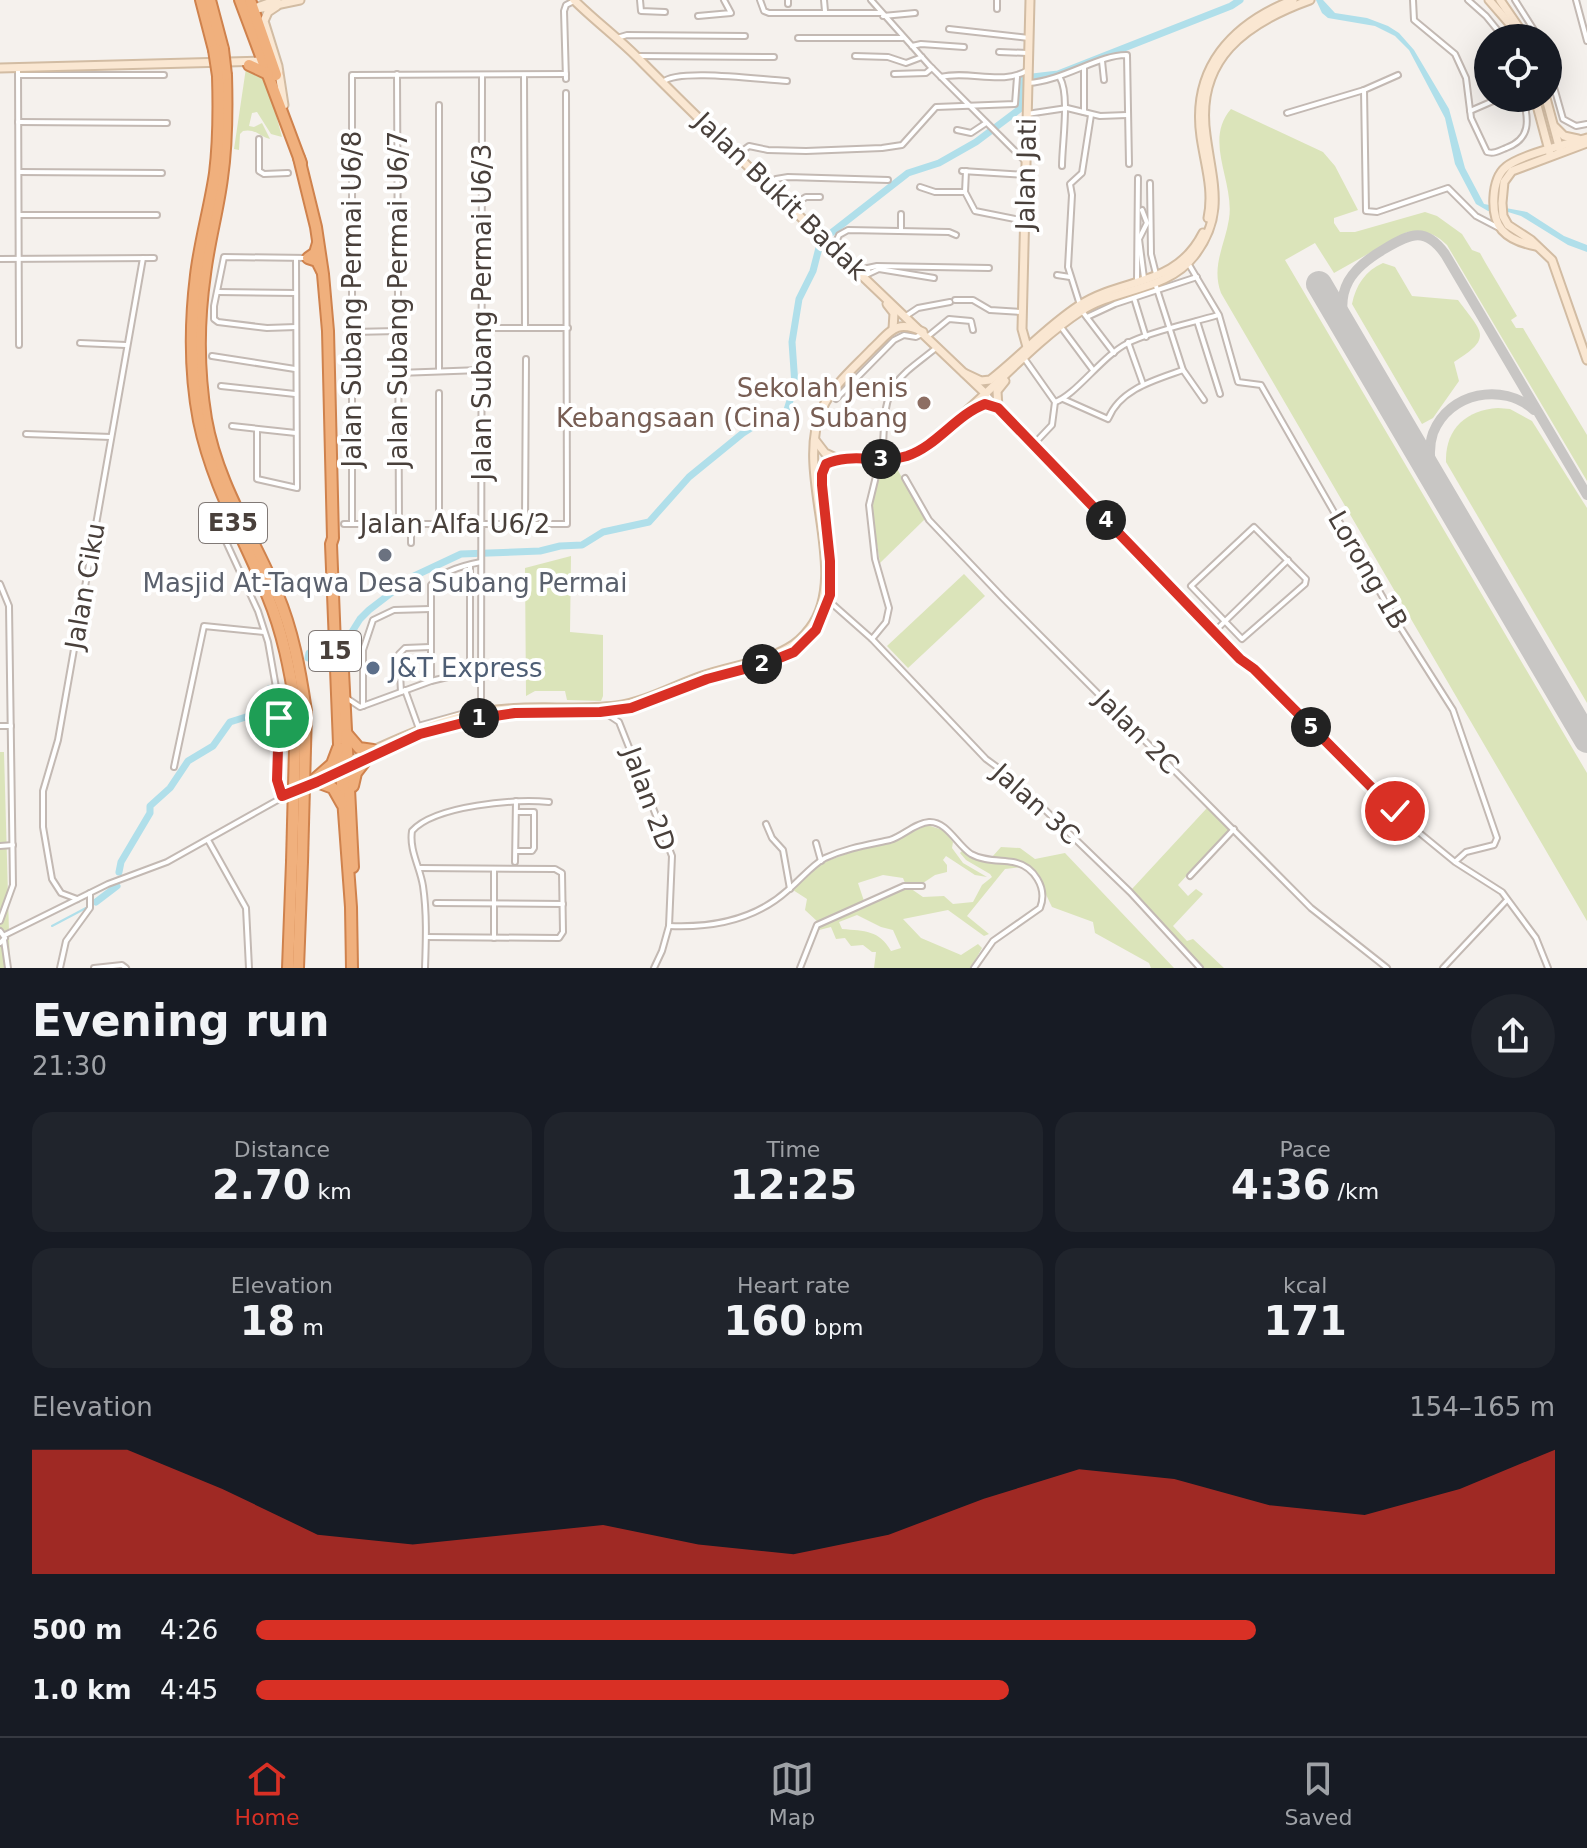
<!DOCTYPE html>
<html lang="en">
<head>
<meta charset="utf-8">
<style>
  body { margin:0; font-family:"DejaVu Sans",sans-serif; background:#20242c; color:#f1f3f6; height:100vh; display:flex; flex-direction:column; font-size:30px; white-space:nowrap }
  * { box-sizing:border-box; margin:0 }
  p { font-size:26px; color:#9ea1a6 }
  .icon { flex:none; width:44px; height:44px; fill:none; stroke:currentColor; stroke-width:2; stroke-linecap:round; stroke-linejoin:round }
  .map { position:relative; height:968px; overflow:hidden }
  .details { display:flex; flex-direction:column; background:#171b24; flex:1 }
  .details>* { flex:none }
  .controls { position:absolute; left:1474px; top:24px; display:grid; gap:16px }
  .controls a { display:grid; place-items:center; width:88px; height:88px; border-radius:50%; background:#171b24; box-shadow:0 8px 32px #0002; font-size:40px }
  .pin { position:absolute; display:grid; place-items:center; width:68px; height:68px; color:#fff; margin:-34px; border:4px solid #fff; border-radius:50%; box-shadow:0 2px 8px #0007 }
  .km { position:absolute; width:40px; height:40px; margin:-20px; border-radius:50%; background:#222; color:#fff; font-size:22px; line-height:40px; text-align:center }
  .round { display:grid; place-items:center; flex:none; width:84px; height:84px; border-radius:42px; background:#20242c }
  .head { display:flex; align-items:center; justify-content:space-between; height:136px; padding:0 32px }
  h1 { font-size:44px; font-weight:800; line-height:60px }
  .stats { display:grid; grid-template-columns:repeat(3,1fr); gap:12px; height:136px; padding:8px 32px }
  .stats div { display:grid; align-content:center; border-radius:20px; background:#20242c; text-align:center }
  .stats b { font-size:40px; font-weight:800 }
  .stats small { font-size:22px; font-weight:400 }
  .stats p { font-size:22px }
  .chart { height:224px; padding:16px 32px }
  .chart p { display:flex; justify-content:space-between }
  .chart svg { width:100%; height:144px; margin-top:8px; fill:#d93025; opacity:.7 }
  ul { padding:0 32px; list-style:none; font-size:26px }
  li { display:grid; grid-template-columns:128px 96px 1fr; align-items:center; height:60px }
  li i { height:20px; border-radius:10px; background:#d93025 }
  .tabs { display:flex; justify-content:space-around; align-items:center; height:112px; border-top:2px solid #363941; background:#171b24; font-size:22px; color:#9ea1a6 }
  .tabs a { display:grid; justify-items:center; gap:4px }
  .tabs .current { color:#d93025 }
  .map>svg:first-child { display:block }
</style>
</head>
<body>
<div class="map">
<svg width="1587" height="968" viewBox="0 0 1587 968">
  <rect width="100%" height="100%" fill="#f5f1ed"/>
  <!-- green -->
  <g fill="#dbe4ba" fill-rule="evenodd">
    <path d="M246,68L255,69L269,89L282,137L271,134L257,112L252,113L249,126L254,127L262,123L270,139C260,137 255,128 243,131L240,134L239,150L234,149Z"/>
    <path d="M1231,109L1323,152L1335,166L1358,210L1334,218V223L1340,232H1355L1425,212L1437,216L1462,234L1472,250L1480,253L1485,262L1517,316L1511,320L1516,328H1523L1587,435V481L1447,245C1435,233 1424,230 1407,232L1334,273L1315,243L1285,260L1587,773V921L1221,293C1211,266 1225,245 1229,219C1235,182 1203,141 1231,109Z"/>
    <path d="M1383,263L1395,267L1412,296L1458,300C1482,333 1494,337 1454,362L1459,381L1433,418L1422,424L1352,304C1356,285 1365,271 1383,263Z"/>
    <path d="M1498,408L1510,409L1532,421L1587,508V703L1446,462C1445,429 1466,410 1498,408Z"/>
    <path d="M895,465L925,519L880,563L871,508L872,495L882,466Z"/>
    <path d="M571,556L570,632L603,635V696L601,701L567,700L565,691H535L526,696L525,568Z"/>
    <path d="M964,574L985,596L908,668L887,646Z"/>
    <path d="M0,752H4L10,968H0Z"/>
    <path d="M1207,808L1229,830L1178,885L1188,896L1196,889L1203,894L1173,926L1187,941L1193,939L1224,968H1204L1132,889Z"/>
    <path d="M927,825L943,830L953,842L952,848L963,863L987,877L975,875L946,856L943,860L947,865V872L935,875L923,883H905L903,878L883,875L858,883L864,901L818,922L805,910L807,899L793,890L822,863L870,845L892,842Z"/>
    <path d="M1001,847L1020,848L1035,859L1065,853L1174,968H1151L1149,963L1095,933L1093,922L1052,907C1032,865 1039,865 992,857Z"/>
    <path d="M962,851L972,858L1021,867L1005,869L967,916L989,934L984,936L948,910L903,919L921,938L961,955L978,944L982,948L971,968H874L876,952H872L863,945L851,946L845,938L836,939L831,927L819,930V925L899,890L910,888L923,897L944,896L953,904L973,902L982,885L992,877L990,874L966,860L960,853ZM857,915L881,927L893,930L901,948L888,952L891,951C879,930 865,931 842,929L839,922Z"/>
  </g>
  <!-- water -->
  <path fill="#b0dfea" d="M1316,0H1323L1335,13L1367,18L1388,26L1399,33L1414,50L1449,109L1465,168L1484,204L1527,212L1564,236L1587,245V252L1568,245L1521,216L1508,212L1488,211L1476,204L1455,164L1445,118L1409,50L1395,36L1375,26L1328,18L1322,13Z"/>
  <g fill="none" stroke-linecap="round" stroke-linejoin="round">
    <!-- stream -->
    <path stroke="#b0dfea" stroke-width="2" d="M52,926L86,908"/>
    <!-- river -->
    <g stroke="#b0dfea" stroke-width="7">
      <path d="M350,635L360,619L369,610L412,577L461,554L540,551L560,546L582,545L603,532L649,522L689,477L743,433L754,426L784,419L795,385L792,342L799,299L813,271L820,244L826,237L908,173L939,163L976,142L1021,108L1024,78L1058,74L1231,6L1240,0"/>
      <path d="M308,658L309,653L322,648"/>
      <path d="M119,872L121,862L150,813V806L170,788L188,761L213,746L230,722L249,716L261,708L264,696L269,689"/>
      <path d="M96,902L117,886"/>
    </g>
    <!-- taxiway -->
    <g stroke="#c8c6c4" stroke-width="10">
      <path d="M1346,331C1334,289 1351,268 1386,248C1411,233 1426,227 1445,254L1587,495"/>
      <path d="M1433,477C1430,462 1428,448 1433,433C1449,392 1503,382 1534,410"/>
    </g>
    <!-- runway -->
    <path stroke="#c8c6c4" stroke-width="26" d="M1319,284L1587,740"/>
    <defs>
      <g id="street">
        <path d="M640,0L641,11L665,12"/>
        <path d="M760,0L764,11L769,13H881"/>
        <path d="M824,0L825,11"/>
        <path d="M871,0L929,65L1024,160"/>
        <path d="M997,0V9"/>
        <path d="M1413,0L1414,20L1455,54L1466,78L1471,118L1487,152C1494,154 1499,151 1506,148C1531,139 1529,120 1523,98"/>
        <path d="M1468,0L1486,16L1504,38"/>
        <path d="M1515,0L1539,38"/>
        <path d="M1576,0L1587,41"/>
        <path d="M788,4V0"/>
        <path d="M698,16L731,13L724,0"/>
        <path d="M883,16L915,13"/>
        <path d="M949,29L1029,38"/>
        <path d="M617,38L627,35L745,36"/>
        <path d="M798,38H903"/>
        <path d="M912,46L921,44L964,47"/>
        <path d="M999,52L1028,53"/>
        <path d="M639,56L774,57"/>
        <path d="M855,56L888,57L906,63L922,57"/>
        <path d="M1102,61L1104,80"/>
        <path d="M1548,66L1563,119L1576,126L1587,124"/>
        <path d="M18,69L19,345"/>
        <path d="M397,74L399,524"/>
        <path d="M894,74L926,73L932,68"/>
        <path d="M19,75H164"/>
        <path d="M524,75L525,328"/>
        <path d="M941,77C969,70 1003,86 1028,70"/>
        <path d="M1060,78C1070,95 1062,144 1062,166"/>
        <path d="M566,79L564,11L566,5L574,1"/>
        <path d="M663,82C678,68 762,80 787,81"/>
        <path d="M1028,83C1063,81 1100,54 1127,55L1129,164"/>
        <path d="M1364,90L1366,211L1377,212L1448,188L1476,216L1499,228"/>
        <path d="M439,105V371"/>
        <path d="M1470,111L1500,98"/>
        <path d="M1084,112V68"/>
        <path d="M1287,113L1364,90L1398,75"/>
        <path d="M1027,114L1067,108L1100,116L1127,115"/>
        <path d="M18,122L167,123"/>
        <path d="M957,130L971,133L986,123"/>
        <path d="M259,139V171L264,174L288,173"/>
        <path d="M737,155L749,146L768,150L806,151L882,148L902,145L936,107L1015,104L1017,77"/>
        <path d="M962,171L1026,175"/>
        <path d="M966,171L965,192L975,211L1025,221"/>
        <path d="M19,172L162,173"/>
        <path d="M1150,183L1151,254L1156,274"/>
        <path d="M767,186L776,179L788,177L888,180"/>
        <path d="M920,187L935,192H964"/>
        <path d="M791,206L806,197H820"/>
        <path d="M1142,210L1147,223L1139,239L1144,278"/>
        <path d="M20,215H157"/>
        <path d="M901,231V214"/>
        <path d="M834,247L839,235L848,230L949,232L956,235"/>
        <path d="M0,259L154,258"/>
        <path d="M1188,263L1219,315L1238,382L1261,385L1397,622L1453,710L1497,838L1494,845L1466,852L1456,861"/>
        <path d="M858,270L877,266L989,268"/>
        <path d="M1057,275L1070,277"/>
        <path d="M864,276L879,269L934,278"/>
        <path d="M1137,281L1138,178"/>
        <path d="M1155,283L1183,370L1204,400"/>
        <path d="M218,292L296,293"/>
        <path d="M1134,298L1146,337"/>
        <path d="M955,300H973L990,310L1021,312"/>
        <path d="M1080,305L1068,267L1072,195L1070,184L1082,173L1091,115"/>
        <path d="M1082,311L1114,353"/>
        <path d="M906,316L918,308L950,302"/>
        <path d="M1087,317L1115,304L1197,277"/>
        <path d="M1197,321L1220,394"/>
        <path d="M296,327L267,328L218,322L214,319V306L224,257L308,258"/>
        <path d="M1061,327L1093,370"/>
        <path d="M482,328H568"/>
        <path d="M352,332L398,331"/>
        <path d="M927,337L949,319L971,321L973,330"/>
        <path d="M1128,342L1143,384"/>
        <path d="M80,343L126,345"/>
        <path d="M212,356L295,369"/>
        <path d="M1024,358L1055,402L1052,425L1033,445"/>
        <path d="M398,373L481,370"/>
        <path d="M221,386L295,394"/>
        <path d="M439,393V524"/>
        <path d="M986,394L1240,659L1254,669L1416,830L1455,862L1502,892L1536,938L1548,968"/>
        <path d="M836,399L894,340L904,335L916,337L922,334"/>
        <path d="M1063,399L1108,419C1120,389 1155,380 1183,370"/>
        <path d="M1055,402C1075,396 1103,355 1128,343C1151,331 1192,323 1218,315"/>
        <path d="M232,426L296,433"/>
        <path d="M257,429V479L297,488L296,258"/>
        <path d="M26,434L111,437"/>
        <path d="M886,457C881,447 884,436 884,425C886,381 904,374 936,348"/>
        <path d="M905,478L929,520L1003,598L1311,908L1387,968"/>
        <path d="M204,511L216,520L258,611L268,642L277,693V780L282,796"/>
        <path d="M525,522L526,359"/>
        <path d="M344,524H567L566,93"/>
        <path d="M352,524V75L566,74"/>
        <path d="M411,524V543"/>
        <path d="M1254,527L1306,579L1305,584L1242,639L1191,586Z"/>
        <path d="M0,584L9,606L13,885L0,921"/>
        <path d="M1185,598L1252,666"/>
        <path d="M829,601L872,639L986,759L1012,778L1130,892L1200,968"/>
        <path d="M1214,632L1288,560"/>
        <path d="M872,639L886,622L889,608L875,559L869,505L878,468"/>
        <path d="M470,671V565"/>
        <path d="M431,681V585C441,571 465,565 481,562"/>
        <path d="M405,690L418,726"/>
        <path d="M401,692L399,654L405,648L430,647"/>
        <path d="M348,699L360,707L431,681L481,669"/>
        <path d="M363,706V650L373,620L394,610L430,609"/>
        <path d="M481,712L482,75"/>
        <path d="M607,714L619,722L672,856L669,926L662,951L654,968"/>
        <path d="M0,726H11"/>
        <path d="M418,726L472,711L481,701"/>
        <path d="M174,767L204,626L264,632"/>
        <path d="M304,787L340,772"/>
        <path d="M766,824L772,838L783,850L790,889"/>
        <path d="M208,840L246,908L249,968"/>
        <path d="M816,843L821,861"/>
        <path d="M0,846L13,845"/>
        <path d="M516,851H532L534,848V812H516"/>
        <path d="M515,862L516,801"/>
        <path d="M420,868L555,869L562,873L563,932L559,938L426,937"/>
        <path d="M1190,876L1234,829"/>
        <path d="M77,899L61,893L52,879L43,827V791L58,740L143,258"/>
        <path d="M436,903L563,904"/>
        <path d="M669,926C712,928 755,920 788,890C800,880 812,865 825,858C847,848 867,845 890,840C903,836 915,823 929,822C947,821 957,845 971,854C983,861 999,860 1013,862C1034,866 1048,888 1040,908L993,941L974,968"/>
        <path d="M0,931L5,938L0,943"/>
        <path d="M5,935L108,884L167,862L292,792"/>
        <path d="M494,938V869"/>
        <path d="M4,940L8,968"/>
        <path d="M60,968L66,941L90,908V893"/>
        <path d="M94,968L122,965L126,968"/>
        <path d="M425,968C426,941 427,913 423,886C420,867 409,850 412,831C435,805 516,799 549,802"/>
        <path d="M800,968L817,925L904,886H922"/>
        <path d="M1443,968L1507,900"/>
      </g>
      <g id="secondary">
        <path d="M574,0C594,20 617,37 637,57C751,172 869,282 986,394"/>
        <path d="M1489,0L1515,30L1518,38"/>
        <path d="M1500,0L1526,38"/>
        <path d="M277,6L268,12L264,21L278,66L284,105"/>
        <path d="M252,9L277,0"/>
        <path d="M252,10L300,0"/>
        <path d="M0,68L263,61"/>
        <path d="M1535,98L1550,154"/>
        <path d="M1546,98L1560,150"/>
        <path d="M1555,127L1564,136L1578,139"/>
        <path d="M1587,143L1512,171L1504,182L1502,203L1503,216L1508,225L1531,240L1552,260L1587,360"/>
        <path d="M1208,218C1214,190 1205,165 1201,137C1191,68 1232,24 1293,0"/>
        <path d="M1536,246C1525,244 1510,239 1502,230C1490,216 1491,179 1506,167C1520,155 1567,144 1587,138"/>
        <path d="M887,304L894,313L893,329"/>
        <path d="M1027,347L1022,329L1030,0"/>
        <path d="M964,373L981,381L990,380C1021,356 1047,326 1080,305C1124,277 1176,287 1203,233"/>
        <path d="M975,409L985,404L998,408L997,391L1005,381"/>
        <path d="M815,440L825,453L838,459"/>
        <path d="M347,762C391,742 435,720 483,712C527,704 572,711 616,706C646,702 673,686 702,676C730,666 762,663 788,648C797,643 804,636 810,628C852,572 793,473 822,409C833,385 854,368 872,349C891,331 896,319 923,332"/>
        <path d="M347,768C393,748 433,726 483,717C528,709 573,716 617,711C650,707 678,688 709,679C736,671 766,667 790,653C804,645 816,633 823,618C841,579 825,527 822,485V474L826,464C852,450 887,465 915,453C932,445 948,428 962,415C1002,380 1037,340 1081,311C1116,288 1167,291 1194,256C1226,215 1212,182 1206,135C1195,59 1246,23 1310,0"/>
      </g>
      <g id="highway">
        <path d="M201,0L214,50"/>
        <path d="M210,0L223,49"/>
        <path d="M240,0L301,163"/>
        <path d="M250,0L276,75"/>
        <path d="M249,65L268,74"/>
        <path d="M226,75C227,109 227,144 222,178C218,210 209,241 205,274C198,322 198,371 206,419C217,482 252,535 277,593C293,631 300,670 306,711"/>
        <path d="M218,76C219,109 219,141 215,173C210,207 200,241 196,275C190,324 190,374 199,421C212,485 244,538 268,597C283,633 290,671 296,709"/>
        <path d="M299,158L316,227L323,274L328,331L333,538L331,544L339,744L351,907L352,968"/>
        <path d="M318,243L315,253L308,258L317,261L322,271"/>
        <path d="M343,671L353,867"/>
        <path d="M347,734L359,748L373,750"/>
        <path d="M316,778L332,764L338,748"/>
        <path d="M317,782L333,788L342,804"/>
        <path d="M353,786L356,773L366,760"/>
        <path d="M288,968L292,862"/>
        <path d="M298,968L302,862"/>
      </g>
    </defs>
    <!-- street casing -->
    <use href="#street" stroke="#c3b9b3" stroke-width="8"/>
    <!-- secondary casing -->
    <use href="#secondary" stroke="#d2bca3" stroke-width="11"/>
    <!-- highway casing -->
    <use href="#highway" stroke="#cf824d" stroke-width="14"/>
    <!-- street -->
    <use href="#street" stroke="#fff" stroke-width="4"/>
    <!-- secondary -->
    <use href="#secondary" stroke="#fae7d2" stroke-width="7"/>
    <!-- highway -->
    <use href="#highway" stroke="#f0b07d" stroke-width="10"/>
    <defs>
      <g id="highway-bridge">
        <path d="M223,49L226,75"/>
        <path d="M214,50L218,76"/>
        <path d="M292,862L296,709"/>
        <path d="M302,862L306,711"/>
      </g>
    </defs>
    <!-- highway-bridge casing -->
    <use href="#highway-bridge" stroke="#cf824d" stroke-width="14" stroke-linecap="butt"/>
    <!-- highway-bridge -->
    <use href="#highway-bridge" stroke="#f0b07d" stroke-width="10"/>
  </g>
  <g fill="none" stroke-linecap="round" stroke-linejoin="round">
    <defs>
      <path id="route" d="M279,718L277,780L282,796L317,782L420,734L482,718L515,713L600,712L631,708L707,679L767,663L794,652L816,630L830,595V561L822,485V474L826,464C850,452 881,464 907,456C937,446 956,415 985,404L998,408L1240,659L1254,669L1395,811"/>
    </defs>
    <!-- route casing -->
    <use href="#route" stroke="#fff" stroke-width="16"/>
    <!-- route -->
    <use href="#route" stroke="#d93025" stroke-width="10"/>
  </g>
  <!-- markers -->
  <circle fill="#8d6e63" stroke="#fff" stroke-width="3" cx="924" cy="403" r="8"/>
  <circle fill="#6b7280" stroke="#fff" stroke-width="3" cx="385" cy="555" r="8"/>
  <circle fill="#5c6f8a" stroke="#fff" stroke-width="3" cx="373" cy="668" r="8"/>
  <g text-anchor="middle" stroke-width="8" stroke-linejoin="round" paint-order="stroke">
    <!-- shield labels -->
    <g fill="#fff" stroke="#807976" stroke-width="2">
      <rect x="199" y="503" width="68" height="40" rx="6"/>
      <rect x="309" y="631" width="52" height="40" rx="6"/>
    </g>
    <g font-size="24" font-weight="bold" fill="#49403b">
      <text x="233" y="531">E35</text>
      <text x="335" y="659">15</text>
    </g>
    <!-- street labels -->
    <g font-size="26" fill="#49403b" stroke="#fff">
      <text transform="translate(1026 174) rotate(-89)" y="9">Jalan Jati</text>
      <text transform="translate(781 196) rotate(44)" y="9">Jalan Bukit Badak</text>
      <text transform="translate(352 299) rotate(-90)" y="9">Jalan Subang Permai U6/8</text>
      <text transform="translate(398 299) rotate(-90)" y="9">Jalan Subang Permai U6/7</text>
      <text transform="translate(482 312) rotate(-90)" y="9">Jalan Subang Permai U6/3</text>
      <text x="455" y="533">Jalan Alfa U6/2</text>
      <text transform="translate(1368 570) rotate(60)" y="9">Lorong 1B</text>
      <text transform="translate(85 586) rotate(-80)" y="9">Jalan Ciku</text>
      <text transform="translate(1137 732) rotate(45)" y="9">Jalan 2C</text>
      <text transform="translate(649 799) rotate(70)" y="9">Jalan 2D</text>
      <text transform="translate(1036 804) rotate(42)" y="9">Jalan 3C</text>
    </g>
    <!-- education labels -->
    <g font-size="26" fill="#785e54" stroke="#fff" text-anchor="end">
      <text x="908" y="397">Sekolah Jenis<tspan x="908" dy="30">Kebangsaan (Cina) Subang</tspan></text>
    </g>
    <!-- worship labels -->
    <g font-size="26" fill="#5b616d" stroke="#fff">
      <text x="385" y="592">Masjid At-Taqwa Desa Subang Permai</text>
    </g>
    <!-- service labels -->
    <g font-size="26" fill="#4e5e75" stroke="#fff" text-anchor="start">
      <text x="389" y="677">J&amp;T Express</text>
    </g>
  </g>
</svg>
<div class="controls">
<a><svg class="icon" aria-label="locate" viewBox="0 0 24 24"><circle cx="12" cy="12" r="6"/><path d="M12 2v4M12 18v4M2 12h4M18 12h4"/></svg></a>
</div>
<div class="pin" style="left:279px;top:718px;background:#1e9e55"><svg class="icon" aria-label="arrive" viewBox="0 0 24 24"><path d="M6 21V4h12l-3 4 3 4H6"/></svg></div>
<div class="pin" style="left:1395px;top:811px;background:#d93025"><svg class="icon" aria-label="check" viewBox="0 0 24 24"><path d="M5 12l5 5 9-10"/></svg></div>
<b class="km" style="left:479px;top:718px">1</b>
<b class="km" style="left:762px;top:664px">2</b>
<b class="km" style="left:881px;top:459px">3</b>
<b class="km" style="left:1106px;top:520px">4</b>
<b class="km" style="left:1311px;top:727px">5</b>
</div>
<section class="details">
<div class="head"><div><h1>Evening run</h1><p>21:30</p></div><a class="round"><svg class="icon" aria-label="share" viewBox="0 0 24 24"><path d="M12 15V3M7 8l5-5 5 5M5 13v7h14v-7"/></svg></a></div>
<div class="stats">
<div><p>Distance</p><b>2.70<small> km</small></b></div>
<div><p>Time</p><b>12:25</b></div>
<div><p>Pace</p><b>4:36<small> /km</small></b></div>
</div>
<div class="stats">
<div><p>Elevation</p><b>18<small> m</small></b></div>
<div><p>Heart rate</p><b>160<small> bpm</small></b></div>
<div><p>kcal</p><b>171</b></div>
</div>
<div class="chart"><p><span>Elevation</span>154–165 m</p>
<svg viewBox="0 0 160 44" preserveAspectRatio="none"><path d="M0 44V6L10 6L20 18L30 32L40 35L50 32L60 29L70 35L80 38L90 32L100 21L110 12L120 15L130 23L140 26L150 18L160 6V44z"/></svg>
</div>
<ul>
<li><b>500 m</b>4:26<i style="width:77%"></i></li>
<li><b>1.0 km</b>4:45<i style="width:58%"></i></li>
</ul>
</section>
<nav class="tabs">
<a class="current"><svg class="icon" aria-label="home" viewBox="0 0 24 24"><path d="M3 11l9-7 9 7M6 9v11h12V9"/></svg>Home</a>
<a><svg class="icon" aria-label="map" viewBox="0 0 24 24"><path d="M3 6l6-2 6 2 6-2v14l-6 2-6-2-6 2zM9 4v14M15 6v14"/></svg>Map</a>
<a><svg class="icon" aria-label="saved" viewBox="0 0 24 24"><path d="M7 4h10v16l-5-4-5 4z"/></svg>Saved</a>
</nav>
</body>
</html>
